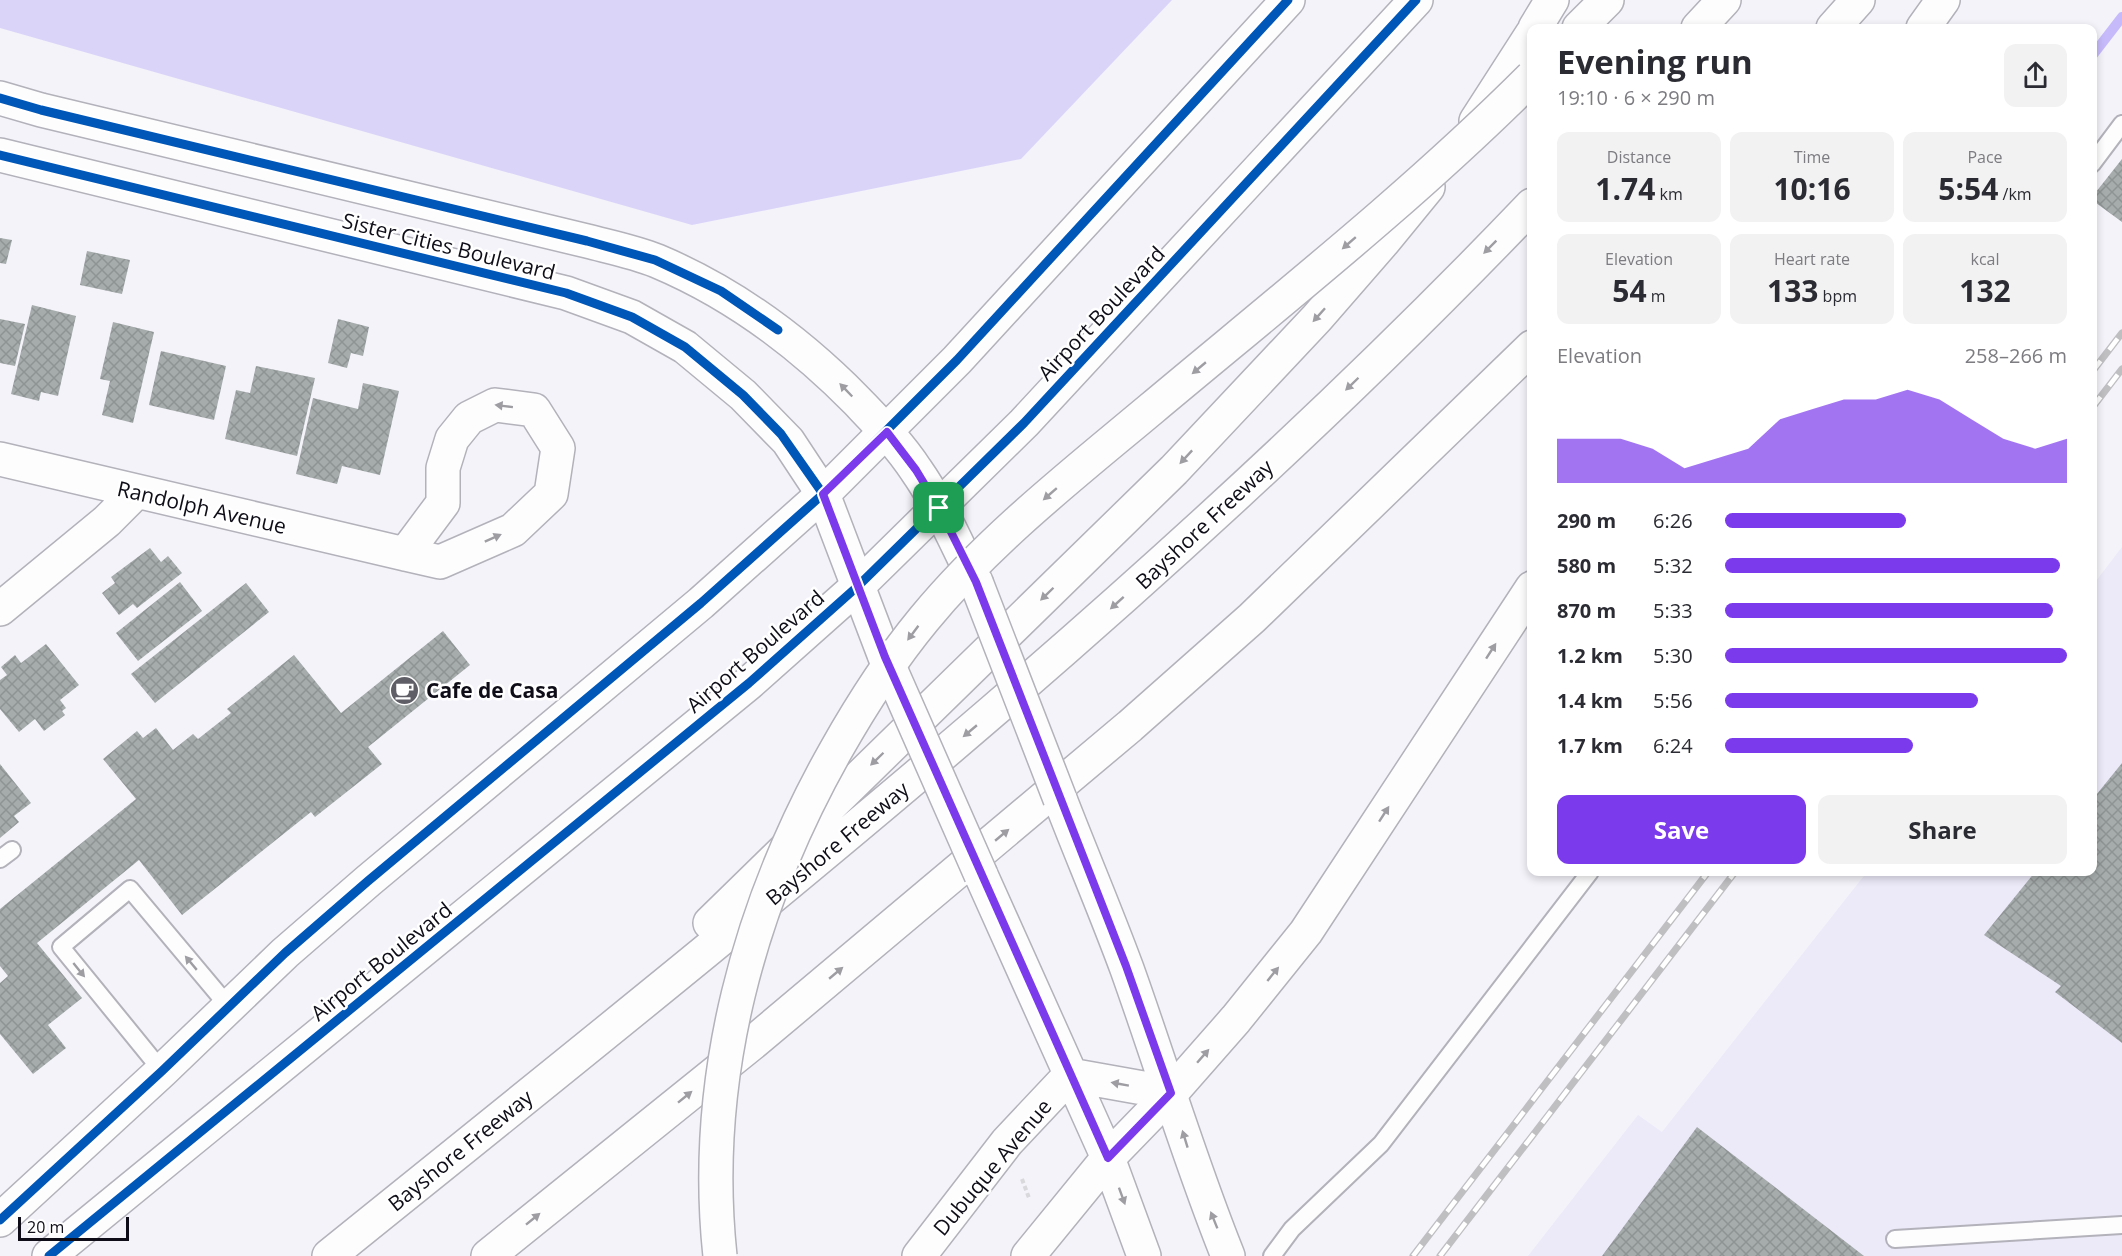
<!DOCTYPE html>
<html lang="en">
<head>
<meta charset="utf-8">
<style>
  body { margin:0; font-family:"Open Sans",sans-serif; background:#f2f2f3; color:#2b2b33; height:100vh; display:flex; flex-direction:column; font-size:22px; white-space:nowrap }
  * { box-sizing:border-box; margin:0 }
  p { font-size:20px; color:#7c7c81 }
  .icon { flex:none; width:33px; height:33px; fill:none; stroke:currentColor; stroke-width:2; stroke-linecap:round; stroke-linejoin:round }
  .map { position:relative; flex:1; overflow:hidden }
  .sheet { position:absolute; left:1527px; top:24px; width:570px; height:852px; display:flex; flex-direction:column; background:#fff; border-radius:12px; box-shadow:0 3px 9px #0003 }
  .sheet>* { flex:none }
  .scale { position:absolute; left:18px; bottom:15px; width:111px; box-sizing:border-box; padding-left:6px; border:3px solid #0f0d17; border-top:0; font-size:16px; line-height:21px; white-space:nowrap; color:#0f0d17; -webkit-text-stroke:4px #fff; paint-order:stroke }
  .pin { position:absolute; display:grid; place-items:center; width:51px; height:51px; color:#fff; margin:-26px; border-radius:12px; box-shadow:0 3px 9px #0006 }
  .round { display:grid; place-items:center; flex:none; width:63px; height:63px; border-radius:12px; background:#f2f2f3 }
  .summary { display:flex; align-items:center; justify-content:space-between; height:102px; padding:0 30px }
  h1 { font-size:33px; font-weight:700; line-height:45px }
  .stats { display:grid; grid-template-columns:repeat(3,1fr); gap:9px; height:102px; padding:6px 30px }
  .stats div { display:grid; align-content:center; border-radius:12px; background:#f2f2f3; text-align:center }
  .stats b { font-size:30px; font-weight:700 }
  .stats small { font-size:16px; font-weight:400 }
  .stats p { font-size:16px }
  .chart { height:168px; padding:12px 30px }
  .chart p { display:flex; justify-content:space-between }
  .chart svg { width:100%; height:108px; margin-top:6px; fill:#7c3aed; opacity:.7 }
  .primary-button { display:flex; gap:12px; margin-top:auto; padding:12px 30px }
  .primary-button a { flex:1; height:69px; border-radius:12px; background:#7c3aed; color:#fff; font-size:24px; font-weight:700; line-height:69px; text-align:center }
  .primary-button a+a { background:#f2f2f3; color:#2b2b33 }
  ul { padding:0 30px; list-style:none; font-size:20px }
  li { display:grid; grid-template-columns:96px 72px 1fr; align-items:center; height:45px }
  li i { height:15px; border-radius:8px; background:#7c3aed }
  .map>svg:first-child { display:block }
  .built { fill:#ece9f9 }
  .green { fill:#dbd4f9 }
  .lines { fill:none; stroke-linecap:round; stroke-linejoin:round }
  .stream { stroke:#c6bafb; stroke-width:10 }
  .building { fill:url(#building-cross-hatch) }
  .lane-casing { stroke:#b3b1ba; stroke-width:20 }
  .street-casing { stroke:#b3b1ba; stroke-width:36 }
  .secondary-casing { stroke:#b3b1ba; stroke-width:36 }
  .primary-casing { stroke:#b3b1ba; stroke-width:36 }
  .highway-casing { stroke:#b3b1ba; stroke-width:36 }
  .path { stroke:#d9d8db; stroke-width:4; stroke-dasharray:4.5 3; stroke-linecap:butt }
  .lane { stroke:#fdfdfe; stroke-width:16 }
  .street { stroke:#fdfdfe; stroke-width:33 }
  .secondary { stroke:#fdfdfe; stroke-width:33 }
  .primary { stroke:#fdfdfe; stroke-width:33 }
  .highway { stroke:#fdfdfe; stroke-width:33 }
  .rail-casing { stroke:#bfbfc2; stroke-width:7 }
  .rail { stroke:#fff; stroke-width:4.5; stroke-dasharray:14; stroke-linecap:butt }
  .secondary-bridge-casing { stroke:#b3b1ba; stroke-width:36; stroke-linecap:butt }
  .highway-bridge-casing { stroke:#b3b1ba; stroke-width:36; stroke-linecap:butt }
  .secondary-bridge { stroke:#fdfdfe; stroke-width:33 }
  .highway-bridge { stroke:#fdfdfe; stroke-width:33 }
  .cycleway-casing { stroke:#fff; stroke-width:13 }
  .cycleway { stroke:#0057b8; stroke-width:9 }
  .oneway { fill:#9e9da2 }
  .route-casing { stroke:#fff; stroke-width:12 }
  .route { stroke:#7c3aed; stroke-width:8 }
  .labels { text-anchor:middle; dominant-baseline:central; stroke-width:5; stroke-linejoin:round; paint-order:stroke }
  .street-label { font-size:21px; fill:#0f0d17; stroke:#fff }
  .poi-label { font-size:21px; font-weight:bold; fill:#0f0d17; stroke:#fff; text-anchor:start }
</style>
</head>
<body>
<div class="map">
<svg width="2122" height="1256" viewBox="0 0 2122 1256">
  <defs>
    <pattern id="building-cross-hatch" width="8" height="8" patternUnits="userSpaceOnUse" patternTransform="scale(1.5)"><rect width="8" height="8" fill="#a6acac"/><path d="M0 0l8 8M0 8l8-8" fill="none" stroke="#8e9393"/></pattern>
  </defs>
  <rect width="100%" height="100%" fill="#f4f3fa"/>
  <path class="built" d="M 2122,547 L 2122,1256 L 1528,1256 L 1638,1115 L 1662,1132 L 1867,872 L 2092,872 L 2093,585 Z"/>
  <path class="green" d="M 0,0 L 1172,0 L 1021,159 L 692,225 L 0,28 Z"/>
  <g class="lines">
    <path class="stream" d="M 2092,56 L 2122,17"/>
  </g>
  <path class="building" d="M 2122,159 L 2122,222 L 2092,200 L 2092,197 Z
    M 0,238 L 12,240 L 6,264 L 0,263 Z
    M 87,251 L 130,260 L 122,294 L 80,285 Z
    M 32,305 L 76,316 L 58,396 L 41,392 L 39,401 L 11,394 Z
    M 0,319 L 25,324 L 15,366 L 0,363 Z
    M 338,319 L 369,327 L 363,356 L 351,353 L 347,368 L 328,363 Z
    M 113,322 L 154,332 L 133,423 L 102,415 L 110,381 L 100,379 Z
    M 161,351 L 226,366 L 214,420 L 149,405 Z
    M 256,366 L 315,378 L 297,456 L 225,439 L 236,390 L 250,393 Z
    M 363,383 L 399,391 L 380,475 L 342,466 L 337,484 L 296,474 L 313,398 L 358,409 Z
    M 150,548 L 161,562 L 168,556 L 182,573 L 137,608 L 133,604 L 119,615 L 102,593 L 115,583 L 111,577 Z
    M 180,582 L 202,611 L 138,661 L 116,633 Z
    M 246,583 L 269,612 L 155,703 L 131,674 Z
    M 443,631 L 470,665 L 368,747 L 382,764 L 315,817 L 311,812 L 182,915 L 139,860 L 37,943 L 82,998 L 48,1025 L 66,1048 L 33,1074 L 0,1034 L 0,983 L 8,976 L 0,966 L 0,909 L 136,799 L 103,759 L 137,731 L 143,738 L 156,728 L 173,750 L 193,734 L 198,739 L 231,713 L 227,709 L 294,655 L 341,713 Z
    M 46,644 L 79,685 L 60,700 L 66,708 L 62,711 L 65,715 L 44,731 L 35,719 L 19,732 L 0,709 L 0,680 L 7,675 L 1,667 L 15,655 L 21,663 Z
    M 2122,763 L 2122,1043 L 2055,992 L 2061,986 L 1984,935 L 2035,872 L 2092,872 L 2092,800 Z
    M 0,764 L 31,803 L 14,816 L 19,822 L 0,838 Z
    M 1697,1127 L 1864,1256 L 1602,1256 Z"/>
  <g class="lines">
    <defs>
      <path id="lane" d="M 2092,164 L 2122,124
        M 0,859 L 12,850
        M 162,1071 L 61,947 L 130,889 L 229,1007
        M 1895,1239 L 2122,1225
        M 1272,1256 L 1292,1229 L 1381,1144 L 1590,872"/>
      <path id="street" d="M 0,459 L 405,554 L 440,562 L 513,530 L 551,494 L 558,448 L 534,410 L 495,405 L 469,418 L 452,439 L 443,468 L 443,503 L 405,554
        M 0,609 L 107,521 L 136,492"/>
      <path id="secondary" d="M 0,98 L 41,110 L 587,241 C 610,247 635,252 657,261 C 733,293 799,342 857,401 C 878,423 899,444 916,470 C 940,504 957,545 976,582
        M 0,155 L 566,293 L 632,317 L 685,347 L 743,395 L 788,441 L 823,494 L 885,657
        M 1060,799 C 1082,856 1106,912 1127,969 C 1161,1064 1190,1162 1228,1256
        M 981,875 L 1108,1158 L 1144,1256
        M 1070,1075 L 1171,1093
        M 919,1256 L 1007,1142 L 1070,1075
        M 1028,1256 L 1108,1158 L 1171,1093"/>
      <path id="primary" d="M 0,1220 L 162,1071 L 285,953 L 368,881 L 701,603 L 823,494 L 957,360 L 1288,0
        M 49,1256 L 749,683 L 858,586 L 1024,423 L 1416,0"/>
      <path id="highway" d="M 1535,28 L 1552,0
        M 1579,28 L 1607,0
        M 1698,28 L 1724,0
        M 1833,28 L 1858,0
        M 1923,28 L 1943,0
        M 1476,121 L 1532,34
        M 710,923 L 1174,470 L 1317,318 L 1383,242 L 1428,187
        M 1171,1093 L 1236,1019 L 1306,932 L 1532,588
        M 329,1256 C 743,922 1163,591 1532,205
        M 488,1256 L 755,1041 L 1130,726 L 1252,618 L 1532,347"/>
    </defs>
    <use href="#lane" class="lane-casing"/>
    <use href="#street" class="street-casing"/>
    <use href="#secondary" class="secondary-casing"/>
    <use href="#primary" class="primary-casing"/>
    <use href="#highway" class="highway-casing"/>
    <path class="path" d="M 1022,1179 L 1029,1198"/>
    <use href="#lane" class="lane"/>
    <use href="#street" class="street"/>
    <use href="#secondary" class="secondary"/>
    <use href="#primary" class="primary"/>
    <use href="#highway" class="highway"/>
    <defs>
      <path id="rail" d="M 2092,372 L 2122,333
        M 2092,408 L 2122,369
        M 1413,1256 L 1708,872
        M 1440,1256 L 1735,872"/>
    </defs>
    <use href="#rail" class="rail-casing"/>
    <use href="#rail" class="rail"/>
    <defs>
      <path id="secondary-bridge" d="M 976,582 L 1060,799
        M 885,657 L 981,875"/>
      <path id="highway-bridge" d="M 720,1256 C 701,1079 749,904 836,750 C 862,704 891,659 924,619 C 990,539 1072,475 1151,409 C 1280,301 1413,196 1532,77"/>
    </defs>
    <use href="#secondary-bridge" class="secondary-bridge-casing"/>
    <use href="#highway-bridge" class="highway-bridge-casing"/>
    <use href="#secondary-bridge" class="secondary-bridge"/>
    <use href="#highway-bridge" class="highway-bridge"/>
    <defs>
      <path id="cycleway" d="M 0,98 L 41,110 L 587,241 L 655,260 L 721,291 L 778,330
        M 0,155 L 566,293 L 632,317 L 685,347 L 743,395 L 781,434 L 823,494
        M 0,1220 L 162,1071 L 285,953 L 368,881 L 701,603 L 823,494 L 957,360 L 1288,0
        M 49,1256 L 749,683 L 858,586 L 1024,423 L 1416,0"/>
    </defs>
    <use href="#cycleway" class="cycleway-casing"/>
    <use href="#cycleway" class="cycleway"/>
  </g>
  <defs><path id="oneway-solid" d="M-6-.8H1V-3.2L6.5 0L1 3.2V.8H-6Z" transform="scale(1.5)"/></defs>
  <g class="oneway">
    <use href="#oneway-solid" transform="translate(1349 243) rotate(139)"/>
    <use href="#oneway-solid" transform="translate(1490 247) rotate(135)"/>
    <use href="#oneway-solid" transform="translate(1319 315) rotate(132)"/>
    <use href="#oneway-solid" transform="translate(1199 368) rotate(140)"/>
    <use href="#oneway-solid" transform="translate(1352 384) rotate(136)"/>
    <use href="#oneway-solid" transform="translate(846 390) rotate(-134)"/>
    <use href="#oneway-solid" transform="translate(504 406) rotate(-173)"/>
    <use href="#oneway-solid" transform="translate(1186 457) rotate(133)"/>
    <use href="#oneway-solid" transform="translate(1050 494) rotate(139)"/>
    <use href="#oneway-solid" transform="translate(493 538) rotate(-24)"/>
    <use href="#oneway-solid" transform="translate(1047 594) rotate(136)"/>
    <use href="#oneway-solid" transform="translate(1117 603) rotate(138)"/>
    <use href="#oneway-solid" transform="translate(913 633) rotate(127)"/>
    <use href="#oneway-solid" transform="translate(1491 651) rotate(-57)"/>
    <use href="#oneway-solid" transform="translate(970 731) rotate(140)"/>
    <use href="#oneway-solid" transform="translate(877 759) rotate(136)"/>
    <use href="#oneway-solid" transform="translate(1384 814) rotate(-57)"/>
    <use href="#oneway-solid" transform="translate(1002 835) rotate(-40)"/>
    <use href="#oneway-solid" transform="translate(191 963) rotate(-130)"/>
    <use href="#oneway-solid" transform="translate(79 970) rotate(51)"/>
    <use href="#oneway-solid" transform="translate(836 973) rotate(-40)"/>
    <use href="#oneway-solid" transform="translate(1273 974) rotate(-51)"/>
    <use href="#oneway-solid" transform="translate(1203 1056) rotate(-49)"/>
    <use href="#oneway-solid" transform="translate(1120 1084) rotate(-170)"/>
    <use href="#oneway-solid" transform="translate(685 1097) rotate(-39)"/>
    <use href="#oneway-solid" transform="translate(1185 1139) rotate(-107)"/>
    <use href="#oneway-solid" transform="translate(1122 1196) rotate(70)"/>
    <use href="#oneway-solid" transform="translate(533 1219) rotate(-39)"/>
    <use href="#oneway-solid" transform="translate(1214 1220) rotate(-112)"/>
  </g>
  <g class="lines">
    <defs>
      <path id="route" d="M 887,432 L 916,470 L 939,508 L 976,582 L 1126,966 L 1171,1093 L 1108,1158 L 885,657 L 823,494 Z"/>
    </defs>
    <use href="#route" class="route-casing"/>
    <use href="#route" class="route"/>
  </g>
  <defs>
    <symbol id="cafe-disc" viewBox="-11 -11 22 22"><circle r="9.5" fill="#5f5e66" stroke="#fff"/><path d="M-5.5-4.5H6V0H3Q3 3.5 0 3.5H-2.5Q-5.5 3.5-5.5 0ZM3-3.2v2h1.7v-2ZM-6 4.5H4V6H-6Z" fill="#fff"/></symbol>
  </defs>
  <g fill-rule="evenodd">
    <use href="#cafe-disc" x="388" y="674" width="33" height="33"/>
  </g>
  <g class="labels">
    <g class="street-label">
      <text transform="translate(449 246) rotate(14)">Sister Cities Boulevard</text>
      <text transform="translate(1101 313) rotate(-47)">Airport Boulevard</text>
      <text transform="translate(202 507) rotate(13)">Randolph Avenue</text>
      <text transform="translate(1204 524) rotate(-43)">Bayshore Freeway</text>
      <text transform="translate(755 651) rotate(-41)">Airport Boulevard</text>
      <text transform="translate(837 843) rotate(-40)">Bayshore Freeway</text>
      <text transform="translate(381 961) rotate(-39)">Airport Boulevard</text>
      <text transform="translate(460 1150) rotate(-39)">Bayshore Freeway</text>
      <text transform="translate(992 1167) rotate(-50)">Dubuque Avenue</text>
    </g>
    <g class="poi-label">
      <text x="426" y="690">Cafe de Casa</text>
    </g>
  </g>
</svg>
<div class="scale">20 m</div>
<div class="pin" style="left:939px;top:508px;background:#1e9e55"><svg class="icon" aria-label="arrive" viewBox="0 0 24 24"><path d="M6 21V4h12l-3 4 3 4H6"/></svg></div>
<section class="sheet">
<div class="summary"><div><h1>Evening run</h1><p>19:10 · 6 × 290 m</p></div><a class="round"><svg class="icon" aria-label="share" viewBox="0 0 24 24"><path d="M12 15V3M7 8l5-5 5 5M5 13v7h14v-7"/></svg></a></div>
<div class="stats">
<div><p>Distance</p><b>1.74<small> km</small></b></div>
<div><p>Time</p><b>10:16</b></div>
<div><p>Pace</p><b>5:54<small> /km</small></b></div>
</div>
<div class="stats">
<div><p>Elevation</p><b>54<small> m</small></b></div>
<div><p>Heart rate</p><b>133<small> bpm</small></b></div>
<div><p>kcal</p><b>132</b></div>
</div>
<div class="chart"><p><span>Elevation</span>258–266 m</p>
<svg viewBox="0 0 160 44" preserveAspectRatio="none"><path d="M0 44V26L10 26L20 26L30 30L40 38L50 34L60 30L70 18L80 14L90 10L100 10L110 6L120 10L130 18L140 26L150 30L160 26V44z"/></svg>
</div>
<ul>
<li><b>290 m</b>6:26<i style="width:53%"></i></li>
<li><b>580 m</b>5:32<i style="width:98%"></i></li>
<li><b>870 m</b>5:33<i style="width:96%"></i></li>
<li><b>1.2 km</b>5:30<i style="width:100%"></i></li>
<li><b>1.4 km</b>5:56<i style="width:74%"></i></li>
<li><b>1.7 km</b>6:24<i style="width:55%"></i></li>
</ul>
<div class="primary-button"><a>Save</a><a>Share</a></div>
</section>
</div>
</body>
</html>
